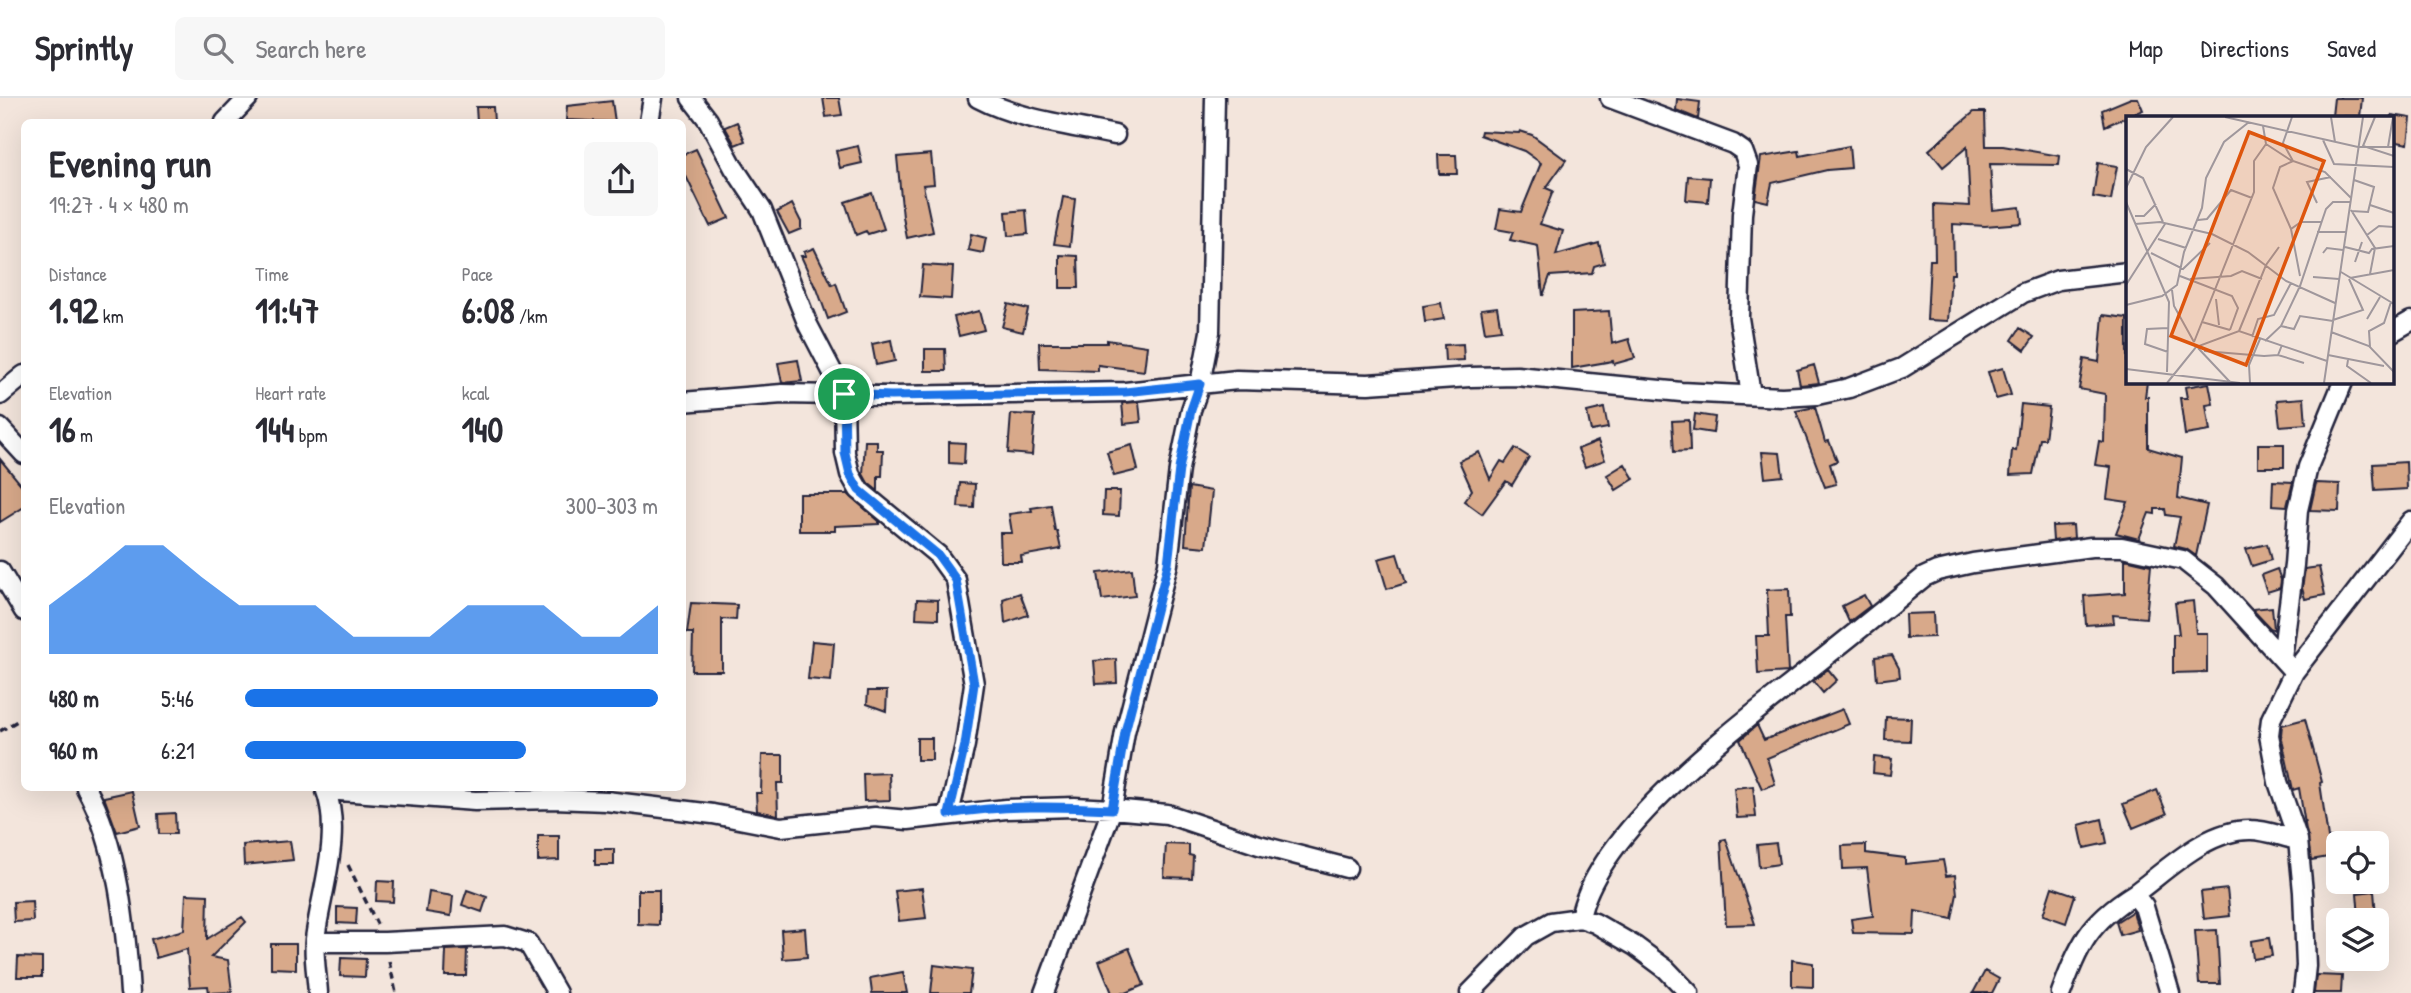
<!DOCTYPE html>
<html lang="en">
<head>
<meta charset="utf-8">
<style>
  body { margin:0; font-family:"Patrick Hand",sans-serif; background:#f7f7f7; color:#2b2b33; height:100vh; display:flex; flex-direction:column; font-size:26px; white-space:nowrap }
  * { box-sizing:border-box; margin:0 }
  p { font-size:23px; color:#7c7c81 }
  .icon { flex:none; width:38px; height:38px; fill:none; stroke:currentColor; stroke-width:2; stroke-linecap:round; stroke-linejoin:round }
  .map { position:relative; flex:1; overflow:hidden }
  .sheet { position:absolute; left:21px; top:21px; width:665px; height:672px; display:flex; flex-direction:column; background:#fff; border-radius:10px; box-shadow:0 7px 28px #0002 }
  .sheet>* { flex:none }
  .controls { position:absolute; left:2326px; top:733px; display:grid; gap:14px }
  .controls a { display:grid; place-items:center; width:63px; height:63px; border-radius:10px; background:#fff; box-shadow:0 7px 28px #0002; font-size:35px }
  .pin { position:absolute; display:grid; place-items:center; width:60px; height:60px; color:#fff; margin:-30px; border:4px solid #fff; border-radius:50%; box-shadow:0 2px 7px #0007 }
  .round { display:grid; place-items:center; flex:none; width:74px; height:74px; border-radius:10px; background:#f7f7f7 }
  .summary { display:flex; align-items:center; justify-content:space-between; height:119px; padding:0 28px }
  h1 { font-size:38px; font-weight:700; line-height:52px }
  .figures { display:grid; grid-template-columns:repeat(3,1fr); gap:10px; height:119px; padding:7px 28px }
  .figures div { display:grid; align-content:center }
  .figures b { font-size:35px; font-weight:700 }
  .figures small { font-size:19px; font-weight:400 }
  .figures p { font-size:19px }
  .chart { height:196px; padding:14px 28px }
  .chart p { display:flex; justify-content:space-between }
  .chart svg { width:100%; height:126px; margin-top:7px; fill:#1a73e8; opacity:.7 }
  ul { padding:0 28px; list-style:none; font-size:23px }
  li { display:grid; grid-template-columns:112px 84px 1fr; align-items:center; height:52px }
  li i { height:18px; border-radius:9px; background:#1a73e8 }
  header { display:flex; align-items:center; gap:42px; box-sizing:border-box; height:98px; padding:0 35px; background:#fff; border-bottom:2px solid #e1e1e2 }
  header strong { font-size:33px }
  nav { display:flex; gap:38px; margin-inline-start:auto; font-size:24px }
  .search { width:490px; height:63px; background:#f7f7f7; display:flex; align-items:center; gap:18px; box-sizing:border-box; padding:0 24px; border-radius:10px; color:#7c7c81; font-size:26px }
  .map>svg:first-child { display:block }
  .building { fill:#d8a98a; stroke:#22223b; stroke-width:2 }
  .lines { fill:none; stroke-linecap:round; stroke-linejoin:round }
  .street-casing { stroke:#22223b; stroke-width:23 }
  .path { stroke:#22223b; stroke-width:3.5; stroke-dasharray:7 5; stroke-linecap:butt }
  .street { stroke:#fff; stroke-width:18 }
  .route-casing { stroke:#fff; stroke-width:14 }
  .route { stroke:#1a73e8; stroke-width:9 }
  .inset-road { fill:none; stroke:#9f979c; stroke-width:2 }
  .view { fill:#de560e; fill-opacity:0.15; stroke:#de560e; stroke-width:3.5 }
  .inset-edge { fill:none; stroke:#22223b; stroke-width:3.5 }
</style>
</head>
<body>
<header>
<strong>Sprintly</strong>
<div class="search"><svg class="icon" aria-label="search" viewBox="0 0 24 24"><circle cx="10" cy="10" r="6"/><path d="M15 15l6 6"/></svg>Search here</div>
<nav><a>Map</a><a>Directions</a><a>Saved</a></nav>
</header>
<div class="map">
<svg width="2411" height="895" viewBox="0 0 2411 895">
  <rect width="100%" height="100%" fill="#f3e5dc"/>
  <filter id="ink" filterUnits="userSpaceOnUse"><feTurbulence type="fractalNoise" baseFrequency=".0143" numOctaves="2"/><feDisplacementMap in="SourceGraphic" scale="14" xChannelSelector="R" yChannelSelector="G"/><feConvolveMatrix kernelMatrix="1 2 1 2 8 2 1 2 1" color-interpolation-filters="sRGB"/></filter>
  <g filter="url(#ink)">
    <path class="building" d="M 823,0 L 839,0 L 842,17 L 826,19 Z
      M 2131,0 L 2138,0 L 2143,12 L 2105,28 L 2102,12 Z
      M 2334,0 L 2362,0 L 2360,19 L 2332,18 Z
      M 1677,1 L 1700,4 L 1698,21 L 1676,12 Z
      M 612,3 L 615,24 L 566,22 L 567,8 Z
      M 476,9 L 493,9 L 494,24 L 477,24 Z
      M 1974,14 L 1985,14 L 1986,48 L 2003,48 L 2060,58 L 2059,67 L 1990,66 L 1993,112 L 2020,109 L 2022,125 L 1985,128 L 1953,126 L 1954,176 L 1951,176 L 1948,223 L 1927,222 L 1930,162 L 1935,162 L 1934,106 L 1970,108 L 1967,49 L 1943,69 L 1929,52 Z
      M 2392,17 L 2411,20 L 2408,46 L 2392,43 Z
      M 737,24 L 745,43 L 735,47 L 725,29 Z
      M 1481,33 L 1519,35 L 1520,33 L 1532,37 L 1566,62 L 1546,90 L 1553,93 L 1540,126 L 1563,133 L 1556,157 L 1599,145 L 1604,165 L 1594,168 L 1592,175 L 1550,178 L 1543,198 L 1538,148 L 1510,142 L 1513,134 L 1496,131 L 1500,111 L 1521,114 L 1541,65 L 1524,53 L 1480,37 Z
      M 858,48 L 862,65 L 840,70 L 836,53 Z
      M 1849,48 L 1851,70 L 1827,72 L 1772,85 L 1768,104 L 1755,101 L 1761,59 L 1799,53 L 1800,58 Z
      M 696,51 L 729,120 L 710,128 L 682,70 L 682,57 Z
      M 931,56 L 934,86 L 923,87 L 933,134 L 907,140 L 903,119 L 897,59 Z
      M 1438,57 L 1456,57 L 1457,76 L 1439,76 Z
      M 2098,65 L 2117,68 L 2111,102 L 2093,99 Z
      M 1688,78 L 1710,80 L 1708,104 L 1686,102 Z
      M 872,95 L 884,131 L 868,136 L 866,133 L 856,137 L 845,104 Z
      M 1063,99 L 1075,101 L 1070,148 L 1054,146 Z
      M 792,106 L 801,124 L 801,131 L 789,136 L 777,114 Z
      M 1026,112 L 1028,136 L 1008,138 L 1006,114 Z
      M 971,136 L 986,140 L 983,155 L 968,152 Z
      M 814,150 L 832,187 L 836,185 L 846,214 L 828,221 L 816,188 L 815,189 L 801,158 L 805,158 L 804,154 Z
      M 1060,157 L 1078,158 L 1079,190 L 1060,190 Z
      M 923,167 L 953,169 L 951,201 L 920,199 Z
      M 1441,205 L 1444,221 L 1425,224 L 1423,208 Z
      M 1008,206 L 1028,211 L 1023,234 L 1002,229 Z
      M 1497,209 L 1501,232 L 1485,234 L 1481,211 Z
      M 979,213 L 984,232 L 959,238 L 954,219 Z
      M 1609,213 L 1612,246 L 1629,241 L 1635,260 L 1614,266 L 1613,263 L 1572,270 L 1572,215 Z
      M 2103,217 L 2127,220 L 2127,284 L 2147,284 L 2145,299 L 2148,299 L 2148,350 L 2182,360 L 2178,400 L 2207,407 L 2196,458 L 2186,451 L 2174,448 L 2180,419 L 2166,417 L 2165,411 L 2155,411 L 2155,416 L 2149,415 L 2139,441 L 2116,435 L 2128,404 L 2107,401 L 2111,369 L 2095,367 L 2099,343 L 2104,344 L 2105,296 L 2079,291 L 2084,261 L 2099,264 Z
      M 2020,230 L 2034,239 L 2025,252 L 2012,242 Z
      M 891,242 L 895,263 L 876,267 L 872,246 Z
      M 1107,242 L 1147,248 L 1144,273 L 1098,267 L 1098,273 L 1040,271 L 1039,245 L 1107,245 Z
      M 1463,246 L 1464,262 L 1445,263 L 1444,247 Z
      M 925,251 L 945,251 L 946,273 L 925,273 Z
      M 798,262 L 802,283 L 782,285 L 778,265 Z
      M 1814,267 L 1819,285 L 1800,287 L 1797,272 Z
      M 2003,270 L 2011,297 L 1996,301 L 1988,274 Z
      M 2209,285 L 2213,306 L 2206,307 L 2210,333 L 2185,337 L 2180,300 L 2187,300 L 2185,289 Z
      M 2304,300 L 2306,326 L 2280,328 L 2277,302 Z
      M 1139,304 L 1141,324 L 1124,326 L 1122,305 Z
      M 2021,306 L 2049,309 L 2045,341 L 2040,341 L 2033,376 L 2010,377 L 2012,352 L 2016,353 Z
      M 1815,309 L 1825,344 L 1829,343 L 1837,363 L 1830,366 L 1836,386 L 1825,389 L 1796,313 Z
      M 1604,310 L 1608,330 L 1591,333 L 1587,314 Z
      M 1011,316 L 1035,317 L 1032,357 L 1008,355 Z
      M 1695,316 L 1715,319 L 1713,335 L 1693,332 Z
      M 1689,322 L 1690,353 L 1674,354 L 1672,323 Z
      M 865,343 L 877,343 L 877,352 L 883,352 L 882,378 L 878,378 L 878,393 L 868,385 L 863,376 Z
      M 1598,343 L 1605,362 L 1585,369 L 1578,351 Z
      M 949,344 L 965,345 L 964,366 L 949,365 Z
      M 2258,346 L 2284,346 L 2284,369 L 2258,369 Z
      M 1132,347 L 1138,372 L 1114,378 L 1107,354 Z
      M 1515,350 L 1529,359 L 1512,387 L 1506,383 L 1482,416 L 1464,403 L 1472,392 L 1459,363 L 1479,354 L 1490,381 L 1501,363 L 1505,365 Z
      M 1762,354 L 1780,355 L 1783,378 L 1765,380 Z
      M 0,361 L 24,390 L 24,409 L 0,424 Z
      M 2406,364 L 2407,391 L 2375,393 L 2373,366 Z
      M 1625,366 L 1634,381 L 1616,392 L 1607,377 Z
      M 2273,383 L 2293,384 L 2287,408 L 2272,407 Z
      M 960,385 L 975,386 L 974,410 L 958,409 Z
      M 2316,385 L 2340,386 L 2339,413 L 2310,412 Z
      M 1189,389 L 1212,393 L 1206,449 L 1185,447 Z
      M 1104,393 L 1120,393 L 1119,418 L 1103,417 Z
      M 799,396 L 848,396 L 879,423 L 879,426 L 835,428 L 835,433 L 799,433 Z
      M 1051,407 L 1055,433 L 1057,433 L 1061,451 L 1021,458 L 1022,464 L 1001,464 L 1000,435 L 1012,435 L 1009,416 L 1032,413 L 1031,410 Z
      M 2073,427 L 2074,440 L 2053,443 L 2052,428 Z
      M 2267,446 L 2271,462 L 2252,468 L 2246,451 Z
      M 1397,456 L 1406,485 L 1387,491 L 1378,461 Z
      M 2125,461 L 2151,467 L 2146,520 L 2113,517 L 2114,525 L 2086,527 L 2084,498 L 2125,495 Z
      M 2319,469 L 2325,497 L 2305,501 L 2302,490 L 2305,471 Z
      M 1132,471 L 1135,498 L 1102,502 L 1098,475 Z
      M 2277,471 L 2281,482 L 2280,490 L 2267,494 L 2261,477 Z
      M 1789,491 L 1790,519 L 1785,519 L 1788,574 L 1758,576 L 1756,538 L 1769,538 L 1767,492 Z
      M 1020,495 L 1028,517 L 1005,525 L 1003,501 Z
      M 1864,497 L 1870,508 L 1849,524 L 1842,508 Z
      M 917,501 L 938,502 L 938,521 L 916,520 Z
      M 2193,503 L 2196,535 L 2207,535 L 2207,574 L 2173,575 L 2173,536 L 2179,536 L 2175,505 Z
      M 691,505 L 737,507 L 736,522 L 722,521 L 722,573 L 692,573 L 693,535 L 687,535 Z
      M 2272,509 L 2274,531 L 2274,532 L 2270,530 L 2252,511 Z
      M 1933,515 L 1934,539 L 1906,540 L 1905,516 Z
      M 812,543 L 834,545 L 831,583 L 808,581 Z
      M 1892,557 L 1899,570 L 1900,579 L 1877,582 L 1875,559 Z
      M 1116,561 L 1117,585 L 1096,586 L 1094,563 Z
      M 1828,571 L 1837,582 L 1823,595 L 1813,583 Z
      M 868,593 L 887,593 L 886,613 L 867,606 Z
      M 1843,611 L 1849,626 L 1767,660 L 1775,686 L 1762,691 L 1740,642 L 1757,627 L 1764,642 Z
      M 1886,619 L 1911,620 L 1910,643 L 1885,642 Z
      M 2305,621 L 2322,684 L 2320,685 L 2328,740 L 2331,740 L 2334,758 L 2311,762 L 2299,690 L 2293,692 L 2281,637 L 2282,627 Z
      M 917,640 L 932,640 L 932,662 L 917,662 Z
      M 762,657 L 783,657 L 783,685 L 777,685 L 778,717 L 757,713 L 756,695 L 761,695 Z
      M 1874,659 L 1892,661 L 1890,677 L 1873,675 Z
      M 889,675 L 890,702 L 864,703 L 863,676 Z
      M 1753,688 L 1756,719 L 1737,720 L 1734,690 Z
      M 2157,692 L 2167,716 L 2133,730 L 2123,706 Z
      M 132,693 L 140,728 L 117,734 L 104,699 Z
      M 175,715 L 176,736 L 159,736 L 158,716 Z
      M 2102,721 L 2107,745 L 2084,750 L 2079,727 Z
      M 538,738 L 559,738 L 559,762 L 538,763 Z
      M 1726,741 L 1755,826 L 1726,827 L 1721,742 Z
      M 290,743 L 293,762 L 244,767 L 243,747 Z
      M 1776,745 L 1779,766 L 1759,769 L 1757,747 Z
      M 1166,746 L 1189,747 L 1189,757 L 1193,758 L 1192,780 L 1164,779 Z
      M 1866,747 L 1866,755 L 1905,760 L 1905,766 L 1943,762 L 1946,778 L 1955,777 L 1957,796 L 1952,821 L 1915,813 L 1914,836 L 1853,835 L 1851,821 L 1873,818 L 1867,770 L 1843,771 L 1842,748 Z
      M 595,751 L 614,751 L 614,767 L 595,767 Z
      M 377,783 L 394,784 L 393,804 L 376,803 Z
      M 2052,789 L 2075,797 L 2066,825 L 2043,817 Z
      M 922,790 L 926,820 L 899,823 L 895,793 Z
      M 2227,791 L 2230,818 L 2204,821 L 2201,794 Z
      M 467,792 L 487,799 L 482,814 L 462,807 Z
      M 638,792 L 659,792 L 659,827 L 638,826 Z
      M 2374,793 L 2376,818 L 2359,819 L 2357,795 Z
      M 429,794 L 453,798 L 451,818 L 426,814 Z
      M 186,796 L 208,797 L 207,841 L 242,819 L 246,824 L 211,859 L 228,862 L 232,894 L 209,895 L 208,888 L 190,889 L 187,851 L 156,860 L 151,841 L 184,832 Z
      M 32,803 L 33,823 L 14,824 L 13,804 Z
      M 337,809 L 357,810 L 356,826 L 337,825 Z
      M 2133,813 L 2138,832 L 2120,837 L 2116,824 Z
      M 805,830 L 807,859 L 783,861 L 781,832 Z
      M 2217,832 L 2220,886 L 2199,886 L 2195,833 Z
      M 2269,840 L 2272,858 L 2253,861 L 2251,843 Z
      M 271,846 L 296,846 L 296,871 L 271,870 Z
      M 1129,850 L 1144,887 L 1125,895 L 1112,895 L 1099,863 Z
      M 467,851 L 466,878 L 445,878 L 446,852 Z
      M 18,859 L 42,860 L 42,879 L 17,879 Z
      M 341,860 L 366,861 L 365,879 L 340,878 Z
      M 1792,862 L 1813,865 L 1813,889 L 1792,888 Z
      M 934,867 L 972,872 L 969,895 L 931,895 Z
      M 1985,873 L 1999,881 L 1992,895 L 1973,895 Z
      M 903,874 L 907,895 L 872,895 L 870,880 Z
      M 2316,877 L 2342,878 L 2341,895 L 2314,895 Z"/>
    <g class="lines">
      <defs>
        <path id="street" d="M 691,0 L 708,22 L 734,70 L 762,112 L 808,227 L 844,296 L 845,355 L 850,376 L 859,392 L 938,457 L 956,482 L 974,586 L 965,647 L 949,716
          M 978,0 C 1020,22 1069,27 1115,37
          M 1610,0 L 1733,46 L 1743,53 L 1748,67 L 1742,116 L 1739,220 L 1751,297
          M 225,24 L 248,0
          M 649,24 L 653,0
          M 2392,234 L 2411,223
          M 0,297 L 24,277
          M 682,304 L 782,296 L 891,298 L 1125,294 L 1237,282 L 1368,286 L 1470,279 L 1517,278 L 1681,294 L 1782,299 L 1817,297 L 1849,290 L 1902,270 L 2023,195 L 2058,182 L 2128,174
          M 0,330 L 24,356
          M 0,473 L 24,513
          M 2282,560 L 2294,467 L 2298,412 L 2308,369 L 2343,284
          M 86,690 C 118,747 126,830 130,895
          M 326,692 L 475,703 L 554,701 L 606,703 L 713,716 L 781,729 L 875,719 L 908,722 L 1006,711 L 1074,709 L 1112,711 L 1167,716 L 1259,747 L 1347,770
          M 2134,796 C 2167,772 2207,731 2251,732 C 2266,732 2283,739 2298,742
          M 1580,820 C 1596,737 1725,638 1791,586 C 1835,551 1880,515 1924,479 L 1937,473 L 1973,465 L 2091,449 L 2122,449 L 2183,462 L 2216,488 L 2294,574
          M 315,844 L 385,844 L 505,838 L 528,845 L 557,895
          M 318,895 C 317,877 313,858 315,841 C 321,793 343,736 325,690
          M 1044,895 L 1112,711 L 1125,634 L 1168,466 L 1179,371 L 1191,312 L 1200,286 L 1210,234 L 1215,0
          M 1470,895 L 1526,838 L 1551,824 L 1580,820 L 1595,825 L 1635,848 L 1666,871 L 1689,895
          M 2061,895 C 2079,847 2089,824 2134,796 L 2144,809 L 2170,895
          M 2303,895 L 2306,868 L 2303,794 L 2298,742 L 2278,684 L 2269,637 L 2271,621 L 2294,574 L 2411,423"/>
      </defs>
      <use href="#street" class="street-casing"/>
      <path class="path" d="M 0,633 L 24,619
        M 348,767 L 377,826
        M 389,863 L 396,895"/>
      <use href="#street" class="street"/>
    </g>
  </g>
  <g class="lines" filter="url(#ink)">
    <defs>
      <path id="route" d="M 1200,286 L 1191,312 L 1179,371 L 1168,466 L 1125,634 L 1112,711 C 1058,708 1002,707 949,716 L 965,647 L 974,586 L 956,482 L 938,457 L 859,392 L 850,376 L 845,355 L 844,296 L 891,298 L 1125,294 Z"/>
    </defs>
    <use href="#route" class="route-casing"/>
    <use href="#route" class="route"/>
  </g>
  <g transform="translate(2126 18)">
    <rect width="268" height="268" fill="#f3e5dc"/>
    <path class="inset-road" d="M 99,1 L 232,31 L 268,31M 166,1 L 157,27 L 167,45 L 199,56 L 225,82M 205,1 L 209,26M 249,1 L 237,30 L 268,40M 137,10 L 140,28 L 166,45M 197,24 L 208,48 L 268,51M 262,31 L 267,1M 0,53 L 17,62 L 37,106M 0,72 L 20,31 L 47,1M 0,86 L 43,186 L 41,256M 191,87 L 181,66 L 205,61M 244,89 L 268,97M 225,94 L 249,132 L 244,158M 225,95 L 242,96 L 248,71 L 228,64M 9,100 L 18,100 L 30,88M 72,104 L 81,103 L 105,74 L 126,82M 9,108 L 34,106 L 86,118 L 122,136 L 160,165 L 209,187M 165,113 L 147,72 L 154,51 L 167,45M 191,116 L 220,116M 241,119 L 253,110 L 268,111M 32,123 L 60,132M 219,131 L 243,137 L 246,133 L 268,130M 25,137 L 57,153 L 84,127M 197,137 L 201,132 L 217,134M 229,146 L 236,126M 215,156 L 268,188M 54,160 L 106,180 L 112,192 L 104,214M 174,160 L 165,113 L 175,106 L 196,106M 187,161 L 213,163M 224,162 L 268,154M 64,163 L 105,160 L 116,155 L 136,163M 0,169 L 39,108M 46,174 L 48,190 L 68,226M 90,183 L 93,209M 0,189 L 36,180 L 51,169 L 58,136 L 76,92 L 80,62 L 98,26 L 123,6M 241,203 L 254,181M 207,204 L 237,194 L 223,163M 76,206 L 104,214M 155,210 L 168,213 L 174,200 L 207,205M 113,215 L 140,149 L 153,131M 205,216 L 243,230 L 268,256M 126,221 L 132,203 L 148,199 L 165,167M 139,225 L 155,210 L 174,170 L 200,93 L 207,86 L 224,86M 68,226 L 128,76 L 128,45 L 140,28M 244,231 L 243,215 L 258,207 L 265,186M 72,232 L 104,266M 78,235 L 138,240 L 152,239 L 156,229M 42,236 L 19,228 L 21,213 L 42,212M 152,239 L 178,247M 202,239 L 258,250M 222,244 L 221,250 L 245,267M 0,253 L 114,267M 41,267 L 70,231 L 113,215 L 201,245M 124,267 L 123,249 L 134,223M 198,267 L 237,1"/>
    <path class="view" d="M 123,16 L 198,45 L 120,249 L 45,220 Z"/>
    <rect width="268" height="268" class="inset-edge"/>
  </g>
</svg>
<div class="controls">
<a><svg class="icon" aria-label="locate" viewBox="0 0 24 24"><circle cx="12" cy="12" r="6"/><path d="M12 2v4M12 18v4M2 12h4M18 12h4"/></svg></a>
<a><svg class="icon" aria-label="layers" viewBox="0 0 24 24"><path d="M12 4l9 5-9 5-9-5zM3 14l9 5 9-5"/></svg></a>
</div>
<div class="pin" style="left:844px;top:296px;background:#1e9e55"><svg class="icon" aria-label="arrive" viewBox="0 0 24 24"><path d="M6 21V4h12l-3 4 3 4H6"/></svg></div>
<section class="sheet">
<div class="summary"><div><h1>Evening run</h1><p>19:27 · 4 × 480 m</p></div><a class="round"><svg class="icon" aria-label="share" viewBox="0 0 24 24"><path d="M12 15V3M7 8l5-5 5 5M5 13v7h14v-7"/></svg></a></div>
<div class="figures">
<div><p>Distance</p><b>1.92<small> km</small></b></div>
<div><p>Time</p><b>11:47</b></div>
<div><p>Pace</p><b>6:08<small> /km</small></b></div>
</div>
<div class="figures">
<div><p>Elevation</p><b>16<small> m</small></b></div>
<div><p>Heart rate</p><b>144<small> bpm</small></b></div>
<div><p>kcal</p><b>140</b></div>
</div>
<div class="chart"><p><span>Elevation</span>300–303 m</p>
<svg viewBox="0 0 160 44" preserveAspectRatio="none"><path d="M0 44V27L10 17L20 6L30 6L40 17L50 27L60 27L70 27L80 38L90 38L100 38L110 27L120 27L130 27L140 38L150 38L160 27V44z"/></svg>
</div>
<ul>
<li><b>480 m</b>5:46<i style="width:100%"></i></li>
<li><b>960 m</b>6:21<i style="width:68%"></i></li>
</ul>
</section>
</div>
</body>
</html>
